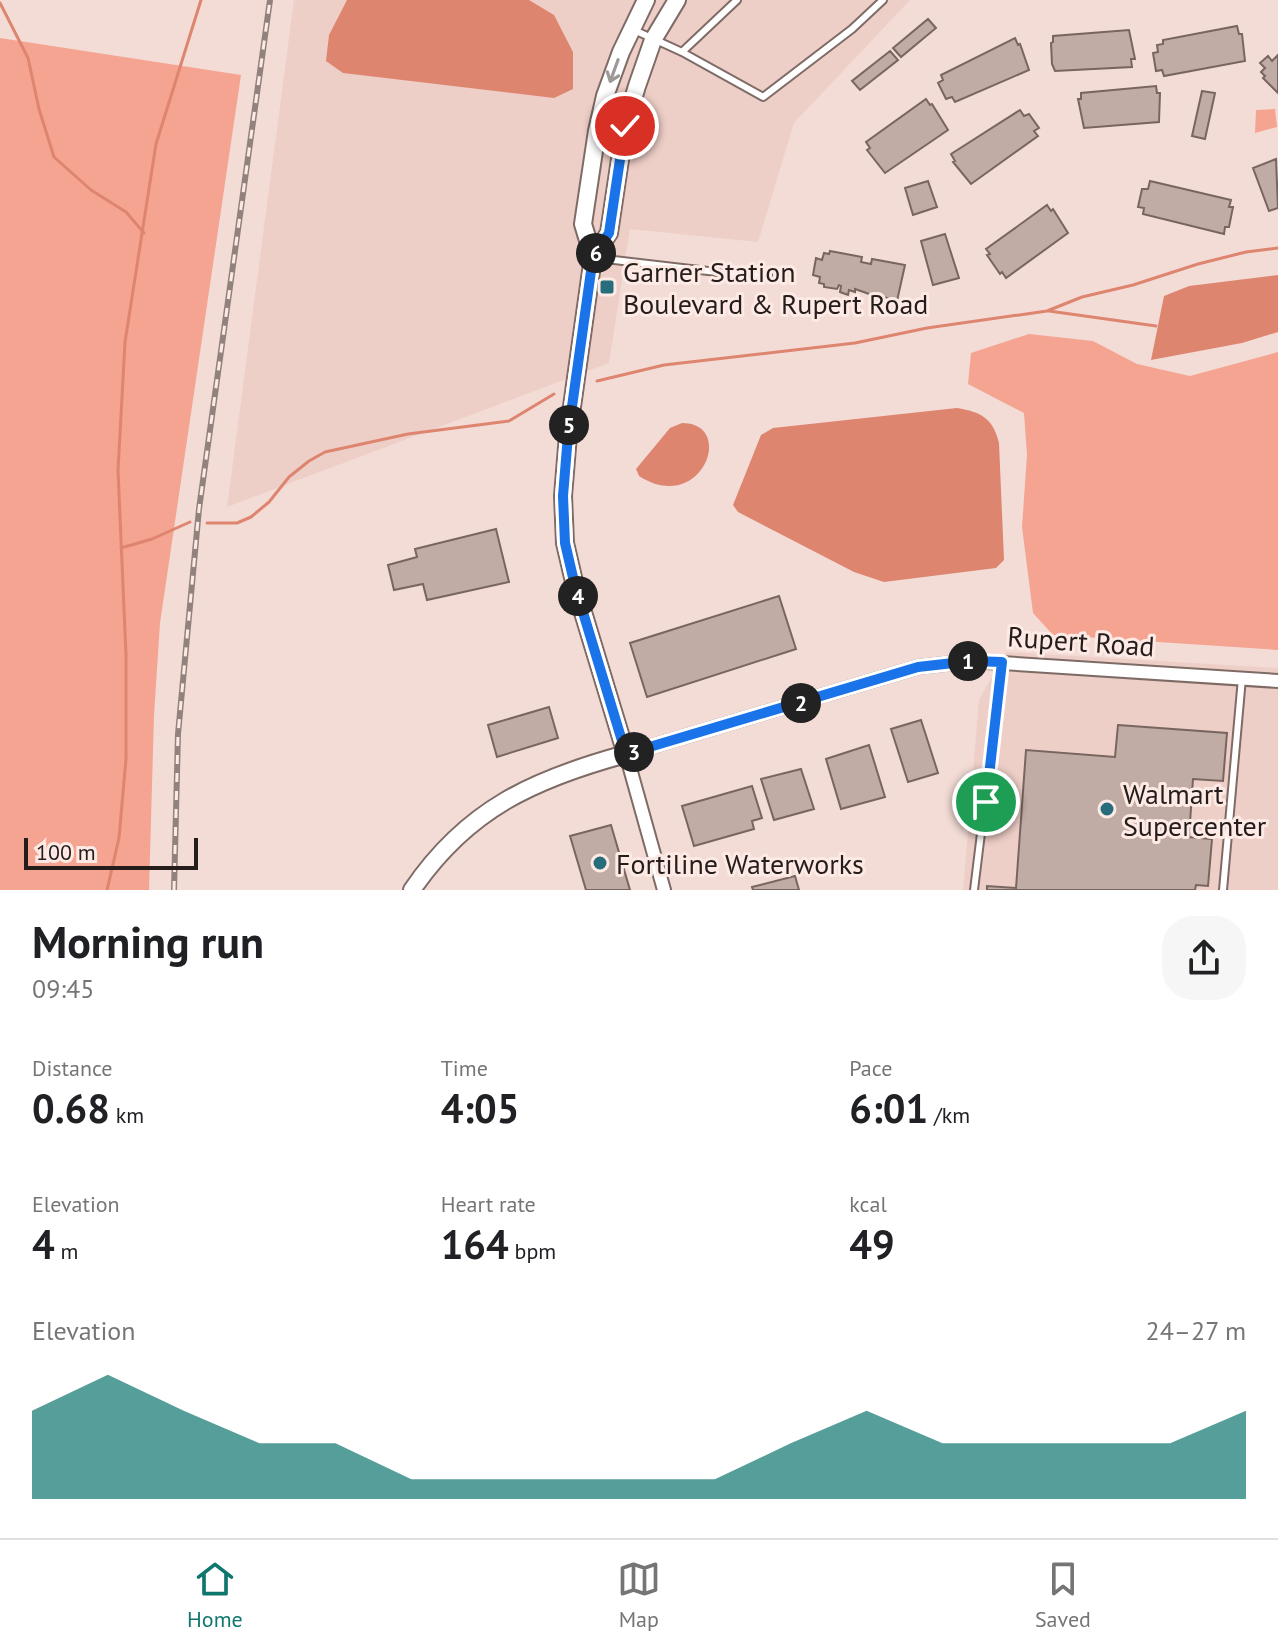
<!DOCTYPE html>
<html lang="en">
<head>
<meta charset="utf-8">
<style>
  body { margin:0; font-family:"PT Sans",sans-serif; background:#f6f6f6; color:#202124; height:100vh; display:flex; flex-direction:column; font-size:30px; white-space:nowrap }
  * { box-sizing:border-box; margin:0 }
  p { font-size:26px; color:#757577 }
  .icon { flex:none; width:44px; height:44px; fill:none; stroke:currentColor; stroke-width:2; stroke-linecap:round; stroke-linejoin:round }
  .map { position:relative; height:890px; overflow:hidden }
  .side { display:flex; flex-direction:column; background:#fff; flex:1 }
  .side>* { flex:none }
  .scale { position:absolute; left:24px; bottom:20px; width:174px; box-sizing:border-box; padding-left:8px; border:4px solid #251d1b; border-top:0; font-size:22px; line-height:28px; white-space:nowrap; color:#251d1b; -webkit-text-stroke:6px #fdeae5; paint-order:stroke }
  .pin { position:absolute; display:grid; place-items:center; width:68px; height:68px; color:#fff; margin:-34px; border:4px solid #fff; border-radius:50%; box-shadow:0 2px 8px #0007 }
  .km { position:absolute; width:40px; height:40px; margin:-20px; border-radius:50%; background:#222; color:#fff; font-size:22px; line-height:40px; text-align:center }
  .round { display:grid; place-items:center; flex:none; width:84px; height:84px; border-radius:32px; background:#f6f6f6 }
  .overview { display:flex; align-items:center; justify-content:space-between; height:136px; padding:0 32px }
  h1 { font-size:44px; font-weight:700; line-height:60px }
  .figures { display:grid; grid-template-columns:repeat(3,1fr); gap:12px; height:136px; padding:8px 32px }
  .figures div { display:grid; align-content:center }
  .figures b { font-size:40px; font-weight:700 }
  .figures small { font-size:22px; font-weight:400 }
  .figures p { font-size:22px }
  .chart { height:224px; padding:16px 32px }
  .chart p { display:flex; justify-content:space-between }
  .chart svg { width:100%; height:144px; margin-top:8px; fill:#0f766e; opacity:.7 }
  .menu { display:flex; justify-content:space-around; align-items:center; height:112px; border-top:2px solid #e0e0e0; background:#fff; font-size:22px; color:#757577 }
  .menu a { display:grid; justify-items:center; gap:4px }
  .menu .active { color:#0f766e }
  .map>svg:first-child { display:block }
  .built { fill:#eecfc7 }
  .green { fill:#f4a491 }
  .water { fill:#de8570 }
  .lines { fill:none; stroke-linecap:round; stroke-linejoin:round }
  .stream { stroke:#de8570; stroke-width:3 }
  .building { fill:#c0aba5; stroke:#796560; stroke-width:2 }
  .service-casing { stroke:#7f6b66; stroke-width:10 }
  .minor-casing { stroke:#7f6b66; stroke-width:16 }
  .tertiary-casing { stroke:#7f6b66; stroke-width:20 }
  .service { stroke:#fff; stroke-width:6 }
  .minor { stroke:#fff; stroke-width:12 }
  .tertiary { stroke:#fff; stroke-width:16 }
  .rail-casing { stroke:#92827e; stroke-width:6 }
  .rail { stroke:#fdeae5; stroke-width:3; stroke-dasharray:9; stroke-linecap:butt }
  .oneway { stroke:#9d9998 }
  .route-casing { stroke:#fff; stroke-width:16 }
  .route { stroke:#1a73e8; stroke-width:10 }
  .poi-dot { fill:#276d7b; stroke:#fdeae5; stroke-width:3 }
  .labels { text-anchor:middle; dominant-baseline:central; stroke-width:6; stroke-linejoin:round; paint-order:stroke }
  .poi-label { font-size:28px; fill:#251d1b; stroke:#fdeae5; text-anchor:start }
  .street-label { font-size:28px; fill:#251d1b; stroke:#fdeae5 }
</style>
</head>
<body>
<div class="map">
<svg width="1278" height="890" viewBox="0 0 1278 890">
  <rect width="100%" height="100%" fill="#f3dcd6"/>
  <path class="built" d="M 294,0 L 910,0 L 794,123 L 758,242 L 630,229 L 609,363 L 227,507 Z
    M 1006,652 L 1278,668 L 1278,890 L 963,890 L 979,700 Z"/>
  <path class="green" d="M 0,38 L 241,75 L 160,623 L 154,715 L 149,890 L 0,890 Z
    M 1275,109 L 1277,127 L 1255,133 L 1256,110 Z
    M 1029,334 L 1093,341 L 1137,364 L 1190,376 L 1278,352 L 1278,650 L 1053,635 L 1033,613 L 1022,527 L 1027,455 L 1024,413 L 968,384 L 971,353 Z"/>
  <path class="water" d="M 347,0 L 529,0 L 554,15 L 573,52 L 573,89 L 554,98 L 343,73 L 326,61 L 329,35 Z
    M 1278,275 L 1278,332 L 1242,343 L 1151,360 L 1164,296 L 1189,286 Z
    M 957,408 C 981,412 993,418 999,443 L 1004,560 L 996,568 L 884,582 L 854,572 L 738,512 L 733,505 L 761,435 L 773,428 Z
    M 682,423 C 737,423 701,516 639,476 L 636,469 L 670,428 Z"/>
  <g class="lines">
    <path class="stream" d="M 0,3 L 28,58 L 39,109 L 54,157 L 91,190 L 126,212 L 144,233
      M 1049,311 L 1156,326
      M 597,381 L 664,365 L 855,343 L 927,328 L 1047,311 L 1082,297 L 1133,285 L 1198,264 L 1246,252 L 1278,248
      M 207,523 L 237,523 L 251,517 L 269,502 L 289,477 L 309,461 L 325,452 L 408,434 L 509,421 L 554,394
      M 121,548 L 152,539 L 190,522
      M 107,890 L 119,838 L 126,759 L 126,655 L 118,470 L 125,342 L 156,144 L 201,0"/>
  </g>
  <path class="building" d="M 928,19 L 936,28 L 901,57 L 893,48 Z
    M 1237,26 L 1239,34 L 1242,34 L 1245,61 L 1164,76 L 1162,70 L 1156,71 L 1153,53 L 1158,52 L 1157,45 L 1163,44 L 1163,40 Z
    M 1129,30 L 1135,59 L 1131,59 L 1132,67 L 1055,71 L 1052,64 L 1051,43 L 1053,42 L 1053,36 Z
    M 1015,38 L 1018,45 L 1020,44 L 1029,70 L 955,102 L 952,97 L 946,99 L 938,83 L 943,80 L 941,75 Z
    M 890,51 L 898,60 L 860,90 L 852,81 Z
    M 1278,55 L 1278,93 L 1263,78 L 1265,76 L 1261,72 L 1265,68 L 1260,63 L 1268,56 L 1272,61 Z
    M 1156,86 L 1157,93 L 1160,93 L 1159,122 L 1084,128 L 1078,99 L 1081,99 L 1081,93 Z
    M 1202,91 L 1215,93 L 1205,139 L 1192,136 Z
    M 926,99 L 930,105 L 932,104 L 948,130 L 885,173 L 867,150 L 870,148 L 866,142 Z
    M 1020,110 L 1024,116 L 1029,114 L 1039,128 L 1034,131 L 1038,136 L 971,184 L 953,162 L 955,161 L 951,154 Z
    M 1276,159 L 1278,208 L 1269,211 L 1253,168 Z
    M 928,181 L 937,207 L 913,215 L 905,188 Z
    M 1150,181 L 1231,200 L 1229,207 L 1233,207 L 1229,227 L 1225,227 L 1224,234 L 1143,214 L 1144,208 L 1138,207 L 1142,189 L 1148,189 Z
    M 1047,205 L 1051,211 L 1053,209 L 1068,233 L 1006,278 L 1002,272 L 1000,274 L 987,255 L 990,254 L 986,249 Z
    M 945,234 L 959,278 L 933,285 L 921,241 Z
    M 830,251 L 862,257 L 861,262 L 871,264 L 872,259 L 905,265 L 897,301 L 880,296 L 879,300 L 871,299 L 872,295 L 855,289 L 855,292 L 849,290 L 848,295 L 840,292 L 841,286 L 839,285 L 837,289 L 824,287 L 824,284 L 819,283 L 820,277 L 813,275 L 816,258 L 822,260 L 824,253 L 829,254 Z
    M 496,529 L 509,582 L 427,600 L 423,584 L 394,590 L 388,565 L 417,557 L 415,549 Z
    M 779,596 L 796,649 L 647,697 L 630,643 Z
    M 549,707 L 558,738 L 497,757 L 488,725 Z
    M 921,720 L 938,773 L 908,782 L 891,729 Z
    M 1118,725 L 1227,733 L 1223,781 L 1193,779 L 1189,837 L 1212,839 L 1208,886 L 1196,885 L 1195,890 L 987,890 L 987,886 L 1016,888 L 1026,750 L 1115,757 Z
    M 869,745 L 885,797 L 841,809 L 826,759 Z
    M 801,769 L 814,809 L 774,820 L 761,779 Z
    M 752,786 L 762,818 L 752,821 L 754,829 L 694,846 L 682,806 Z
    M 611,825 L 630,890 L 586,890 L 570,836 Z
    M 795,876 L 799,890 L 753,890 L 752,887 Z"/>
  <g class="lines">
    <defs>
      <path id="service" d="M 634,30 L 682,52 L 763,97 L 852,29 L 883,0
        M 682,52 L 737,0
        M 597,258 L 751,276 L 768,275
        M 974,890 L 1002,663
        M 1223,890 L 1242,678"/>
      <path id="minor" d="M 664,890 L 626,754 L 918,667 L 971,661 L 1278,681"/>
      <path id="tertiary" d="M 593,257 L 609,233 L 625,126 L 637,86 L 653,40 L 677,0
        M 412,890 C 467,809 534,779 626,754 L 575,586 L 565,543 L 563,496 L 568,435 L 593,257 L 583,224 L 597,131 L 605,96 L 621,52 L 646,0"/>
    </defs>
    <use href="#service" class="service-casing"/>
    <use href="#minor" class="minor-casing"/>
    <use href="#tertiary" class="tertiary-casing"/>
    <use href="#service" class="service"/>
    <use href="#minor" class="minor"/>
    <use href="#tertiary" class="tertiary"/>
    <defs>
      <path id="rail" d="M 174,890 L 178,734 L 199,509 L 270,0"/>
    </defs>
    <use href="#rail" class="rail-casing"/>
    <use href="#rail" class="rail"/>
  </g>
  <defs><path id="oneway-shaft" d="M-6 0H5M1.5-3L5.5 0L1.5 3" fill="none" stroke-width="1.6" stroke-linecap="round" stroke-linejoin="round" transform="scale(2)"/></defs>
  <use class="oneway" href="#oneway-shaft" transform="translate(614 71) rotate(110)"/>
  <g class="lines">
    <defs>
      <path id="route" d="M 625,126 L 609,233 L 593,257 L 568,435 L 563,496 L 565,543 L 575,586 L 626,754 L 918,667 L 971,661 L 1002,662 L 986,802"/>
    </defs>
    <use href="#route" class="route-casing"/>
    <use href="#route" class="route"/>
  </g>
  <g class="poi-dot">
    <rect x="599" y="279" width="16" height="16" rx="4"/>
    <circle cx="1107" cy="809" r="8"/>
    <circle cx="600" cy="863" r="8"/>
  </g>
  <g class="labels">
    <g class="poi-label">
      <text x="623" y="271">Garner Station<tspan x="623" dy="32">Boulevard &amp; Rupert Road</tspan></text>
      <text x="1123" y="793">Walmart<tspan x="1123" dy="32">Supercenter</tspan></text>
      <text x="616" y="863">Fortiline Waterworks</text>
    </g>
    <g class="street-label">
      <text transform="translate(1081 641) rotate(4)">Rupert Road</text>
    </g>
  </g>
</svg>
<div class="scale">100 m</div>
<div class="pin" style="left:986px;top:802px;background:#1e9e55"><svg class="icon" aria-label="arrive" viewBox="0 0 24 24"><path d="M6 21V4h12l-3 4 3 4H6"/></svg></div>
<div class="pin" style="left:625px;top:126px;background:#d93025"><svg class="icon" aria-label="check" viewBox="0 0 24 24"><path d="M5 12l5 5 9-10"/></svg></div>
<b class="km" style="left:968px;top:661px">1</b>
<b class="km" style="left:801px;top:703px">2</b>
<b class="km" style="left:634px;top:752px">3</b>
<b class="km" style="left:578px;top:596px">4</b>
<b class="km" style="left:569px;top:425px">5</b>
<b class="km" style="left:596px;top:253px">6</b>
</div>
<section class="side">
<div class="overview"><div><h1>Morning run</h1><p>09:45</p></div><a class="round"><svg class="icon" aria-label="share" viewBox="0 0 24 24"><path d="M12 15V3M7 8l5-5 5 5M5 13v7h14v-7"/></svg></a></div>
<div class="figures">
<div><p>Distance</p><b>0.68<small> km</small></b></div>
<div><p>Time</p><b>4:05</b></div>
<div><p>Pace</p><b>6:01<small> /km</small></b></div>
</div>
<div class="figures">
<div><p>Elevation</p><b>4<small> m</small></b></div>
<div><p>Heart rate</p><b>164<small> bpm</small></b></div>
<div><p>kcal</p><b>49</b></div>
</div>
<div class="chart"><p><span>Elevation</span>24–27 m</p>
<svg viewBox="0 0 160 44" preserveAspectRatio="none"><path d="M0 44V17L10 6L20 17L30 27L40 27L50 38L60 38L70 38L80 38L90 38L100 27L110 17L120 27L130 27L140 27L150 27L160 17V44z"/></svg>
</div>
</section>
<nav class="menu">
<a class="active"><svg class="icon" aria-label="home" viewBox="0 0 24 24"><path d="M3 11l9-7 9 7M6 9v11h12V9"/></svg>Home</a>
<a><svg class="icon" aria-label="map" viewBox="0 0 24 24"><path d="M3 6l6-2 6 2 6-2v14l-6 2-6-2-6 2zM9 4v14M15 6v14"/></svg>Map</a>
<a><svg class="icon" aria-label="saved" viewBox="0 0 24 24"><path d="M7 4h10v16l-5-4-5 4z"/></svg>Saved</a>
</nav>
</body>
</html>
